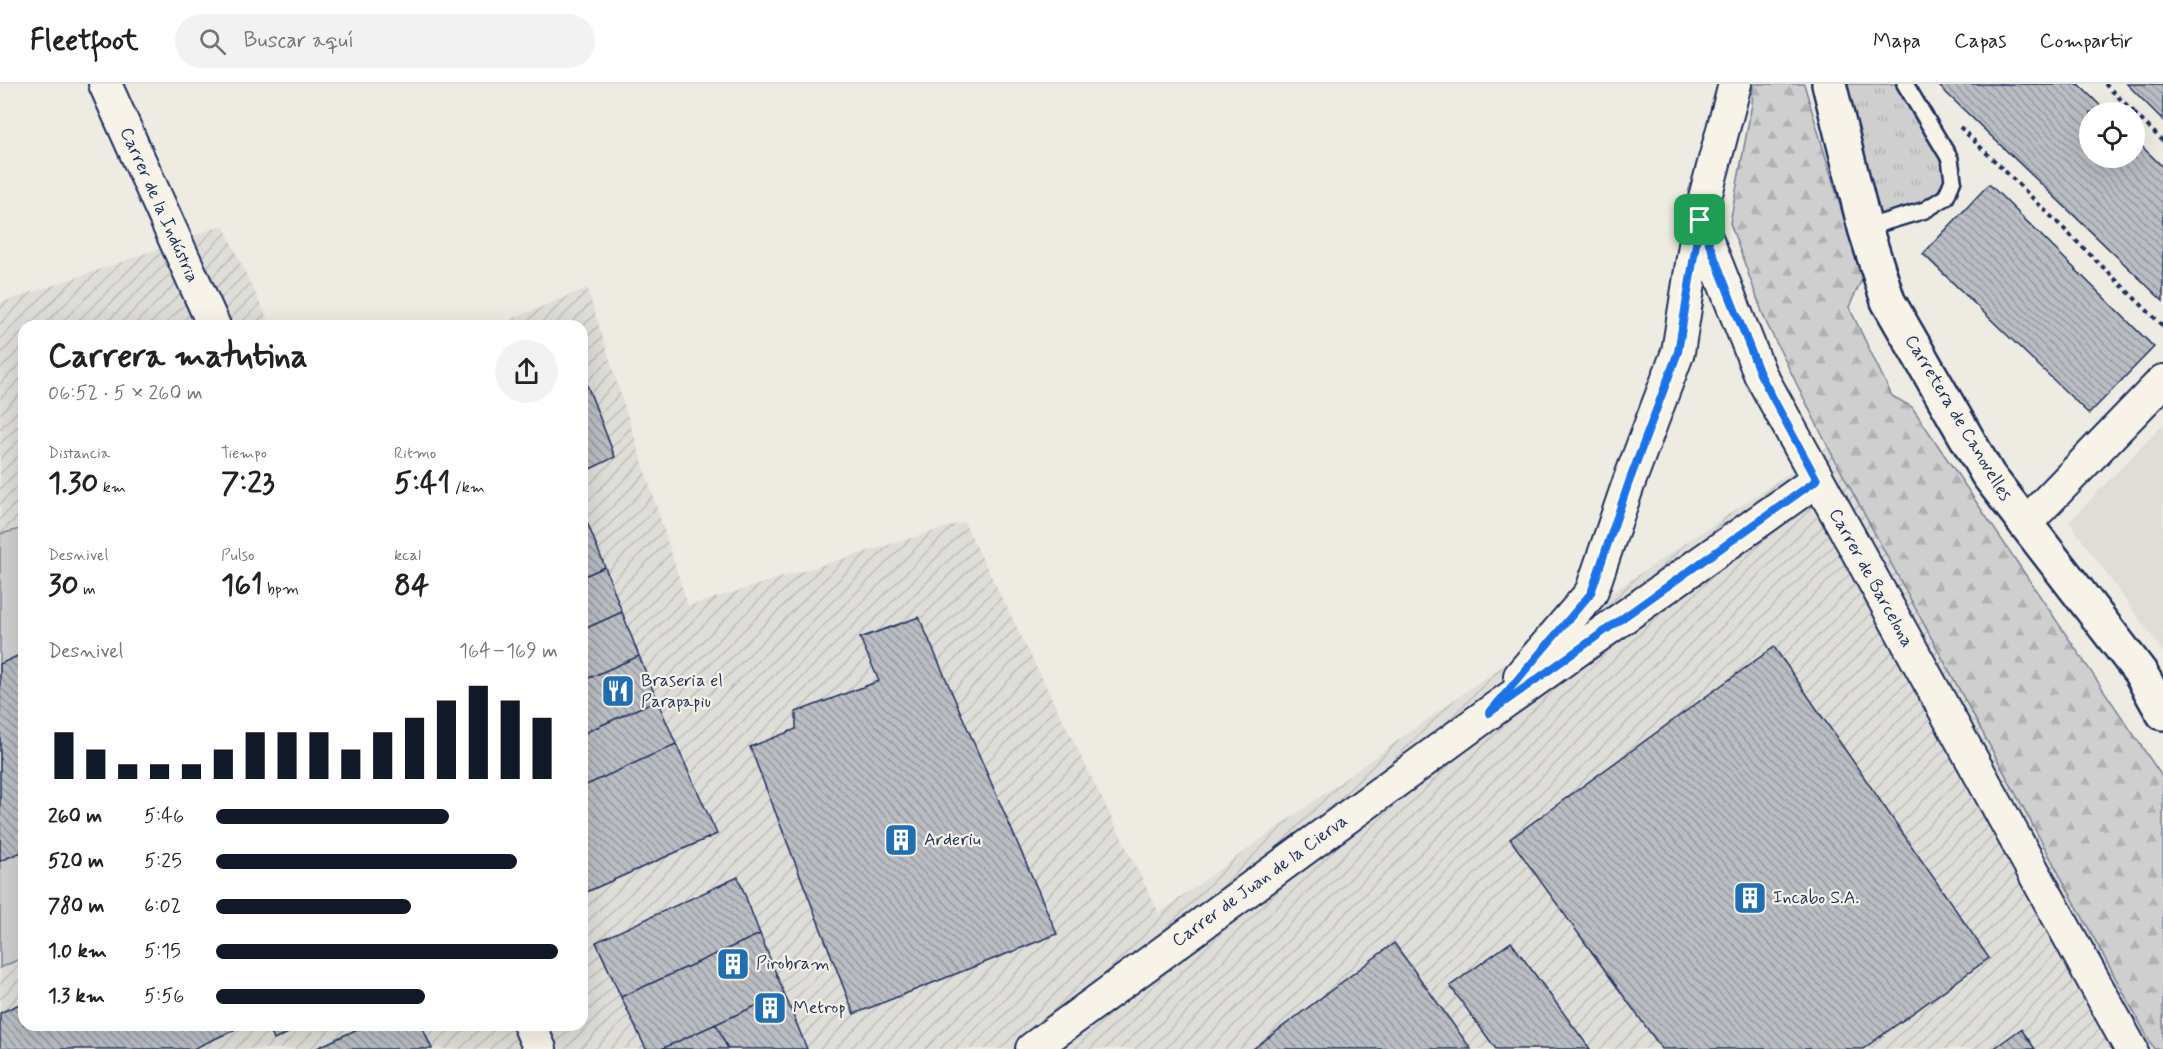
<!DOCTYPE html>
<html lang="es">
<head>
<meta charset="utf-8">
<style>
  body { margin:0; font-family:Mynerve,sans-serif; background:#f2f2f2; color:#222; height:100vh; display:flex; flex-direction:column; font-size:22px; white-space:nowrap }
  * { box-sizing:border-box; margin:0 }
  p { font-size:20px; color:#767676 }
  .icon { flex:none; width:33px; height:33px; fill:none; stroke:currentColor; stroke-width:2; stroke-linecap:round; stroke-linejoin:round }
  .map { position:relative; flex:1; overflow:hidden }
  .drawer { position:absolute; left:18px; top:236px; width:570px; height:711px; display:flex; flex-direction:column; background:#fff; border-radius:18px; box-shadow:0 6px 24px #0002 }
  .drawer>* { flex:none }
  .tools { position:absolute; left:2079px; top:18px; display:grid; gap:12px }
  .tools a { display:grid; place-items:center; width:66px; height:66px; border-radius:50%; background:#fff; box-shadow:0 6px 24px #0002; font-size:30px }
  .pin { position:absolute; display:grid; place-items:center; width:51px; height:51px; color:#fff; margin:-26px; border-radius:12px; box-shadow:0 3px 9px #0006 }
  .round { display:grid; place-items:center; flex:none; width:63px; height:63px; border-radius:32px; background:#f2f2f2 }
  .overview { display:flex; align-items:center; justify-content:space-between; height:102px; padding:0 30px }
  h1 { font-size:33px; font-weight:700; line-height:45px }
  .stats { display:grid; grid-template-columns:repeat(3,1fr); gap:9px; height:102px; padding:6px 30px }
  .stats div { display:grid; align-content:center }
  .stats b { font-size:30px; font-weight:700 }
  .stats small { font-size:16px; font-weight:400 }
  .stats p { font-size:16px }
  .chart { height:168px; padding:12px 30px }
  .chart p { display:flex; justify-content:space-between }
  .chart svg { width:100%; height:108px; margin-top:6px; stroke:#111827; stroke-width:6 }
  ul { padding:0 30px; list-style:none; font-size:20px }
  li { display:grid; grid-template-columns:96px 72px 1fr; align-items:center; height:45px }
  li i { height:15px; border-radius:8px; background:#111827 }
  header { display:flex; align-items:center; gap:36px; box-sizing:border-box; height:84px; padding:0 30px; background:#fff; border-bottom:2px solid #e0e0e0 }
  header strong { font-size:28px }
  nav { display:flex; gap:33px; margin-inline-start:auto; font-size:21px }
  .search { width:420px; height:54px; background:#f2f2f2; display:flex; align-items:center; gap:15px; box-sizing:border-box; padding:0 21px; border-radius:33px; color:#767676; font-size:22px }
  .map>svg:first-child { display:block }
  .built { fill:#deddd8 }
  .industrial { fill:url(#industrial-furrows) }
  .grass { fill:url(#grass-tufts); stroke:#757f96; stroke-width:1.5 }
  .forest { fill:url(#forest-firs); stroke:#757f96; stroke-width:1.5 }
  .pitch { fill:#cfcfcf; stroke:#757f96; stroke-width:1.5 }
  .building { fill:url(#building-back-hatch); stroke:#1b2f5e; stroke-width:1.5 }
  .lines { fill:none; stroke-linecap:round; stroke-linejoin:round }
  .lane-casing { stroke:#1b2f5e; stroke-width:20 }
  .street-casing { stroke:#1b2f5e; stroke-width:36 }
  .secondary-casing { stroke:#1b2f5e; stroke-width:38 }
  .path { stroke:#1b2f5e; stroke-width:4; stroke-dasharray:4.5 4.5; stroke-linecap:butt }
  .lane { stroke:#f7f3e8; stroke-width:15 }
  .street { stroke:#f7f3e8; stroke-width:32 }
  .secondary { stroke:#f7f3e8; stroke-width:33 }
  .route-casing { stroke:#fff; stroke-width:12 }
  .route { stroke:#1a73e8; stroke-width:8 }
  .labels { text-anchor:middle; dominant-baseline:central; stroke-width:4.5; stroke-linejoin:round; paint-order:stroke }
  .street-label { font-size:18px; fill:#1b2f5e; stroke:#f7f3e8 }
  .poi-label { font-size:18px; fill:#1b2f5e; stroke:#f7f3e8; text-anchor:start }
</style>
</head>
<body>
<header>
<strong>Fleetfoot</strong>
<div class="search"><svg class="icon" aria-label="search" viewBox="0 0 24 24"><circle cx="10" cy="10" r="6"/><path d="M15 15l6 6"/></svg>Buscar aquí</div>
<nav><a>Mapa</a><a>Capas</a><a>Compartir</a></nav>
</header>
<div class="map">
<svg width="2163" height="965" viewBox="0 0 2163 965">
  <defs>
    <pattern id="industrial-furrows" width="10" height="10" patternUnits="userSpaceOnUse" patternTransform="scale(1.5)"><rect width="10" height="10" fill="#deddd8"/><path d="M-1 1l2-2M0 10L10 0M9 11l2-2" fill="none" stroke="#bebebc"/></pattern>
    <pattern id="grass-tufts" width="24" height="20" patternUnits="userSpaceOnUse" patternTransform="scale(1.5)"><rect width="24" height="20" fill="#cfcfcf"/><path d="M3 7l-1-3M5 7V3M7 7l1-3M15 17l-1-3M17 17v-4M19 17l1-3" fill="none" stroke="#b1b2b4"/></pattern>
    <pattern id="forest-firs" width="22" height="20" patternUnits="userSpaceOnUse" patternTransform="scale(1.5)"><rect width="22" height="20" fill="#cfcfcf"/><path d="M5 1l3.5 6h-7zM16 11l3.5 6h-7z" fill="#b1b2b4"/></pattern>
    <pattern id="building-back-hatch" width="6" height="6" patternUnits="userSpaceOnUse" patternTransform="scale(1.5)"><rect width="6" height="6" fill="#babdc2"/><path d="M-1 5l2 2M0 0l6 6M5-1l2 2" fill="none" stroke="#969aa1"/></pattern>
  </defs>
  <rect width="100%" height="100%" fill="#eeebe2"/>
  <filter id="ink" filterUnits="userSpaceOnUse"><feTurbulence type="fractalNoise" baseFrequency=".0167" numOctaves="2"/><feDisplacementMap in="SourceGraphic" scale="12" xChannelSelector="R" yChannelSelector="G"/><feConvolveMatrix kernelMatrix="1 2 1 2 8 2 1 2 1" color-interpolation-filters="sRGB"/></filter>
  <g filter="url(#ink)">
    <path class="built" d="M 2163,340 L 2163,568 L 2069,438 Z"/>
    <path class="industrial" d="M 223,141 L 270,241 L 24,242 L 24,940 L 582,940 L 582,242 L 498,241 L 587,204 L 688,522 L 964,438 L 1159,829 L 1472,603 L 1828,363 L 2154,965 L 0,965 L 0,219 L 119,179 Z"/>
    <path class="grass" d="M 1845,0 L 1897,0 L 1912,30 L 1944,77 L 1944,100 L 1927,117 L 1872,132 Z"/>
    <path class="forest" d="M 1753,0 L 1804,0 L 1862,195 L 1849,223 L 1892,312 L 1912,323 L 2163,694 L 2163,965 L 2154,965 L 1828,363 L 1765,236 L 1730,139 L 1752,20 Z"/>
    <path class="pitch" d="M 24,444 L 24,873 L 0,884 L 0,450 Z"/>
    <path class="building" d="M 1937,0 L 2078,0 L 2107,28 L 2090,28 L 2090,74 L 2134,74 L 2134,55 L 2163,83 L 2163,217 Z
      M 2127,0 L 2163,0 L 2163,36 Z
      M 1989,100 L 2154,263 L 2089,330 L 1923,170 Z
      M 582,288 L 615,373 L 582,389 Z
      M 587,438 L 605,483 L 582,493 L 582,440 Z
      M 605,483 L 622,528 L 582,546 L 582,493 Z
      M 622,528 L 639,572 L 582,597 L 582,546 Z
      M 919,533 L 1057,850 L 854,930 L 750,663 L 796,645 L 796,628 L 879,597 L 860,554 Z
      M 1774,563 L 1989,874 L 1863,965 L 1662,965 L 1510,755 Z
      M 24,569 L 24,767 L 0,777 L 0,580 Z
      M 639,572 L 657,616 L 582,650 L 582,597 Z
      M 657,616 L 676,660 L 582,703 L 582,650 Z
      M 676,660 L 717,750 L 582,810 L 582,703 Z
      M 738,793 L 760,850 L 621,913 L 596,858 Z
      M 760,850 L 784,909 L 661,965 L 646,965 L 621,913 Z
      M 1511,858 L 1590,965 L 1496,965 L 1450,902 Z
      M 1394,859 L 1471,965 L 1253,965 Z
      M 784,909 L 807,965 L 728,965 L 716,940 Z
      M 24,918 L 24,940 L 232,940 L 234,946 L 193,965 L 0,965 L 0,929 Z
      M 268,940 L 307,940 L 274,956 Z
      M 368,940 L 421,940 L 432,965 L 315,965 Z
      M 716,940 L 728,965 L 661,965 Z
      M 2021,945 L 2035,965 L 1993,965 Z"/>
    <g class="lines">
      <defs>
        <path id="lane" d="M 1865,144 L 1925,126 L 1946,113 L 1953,96 L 1950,75 L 1905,0"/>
        <path id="street" d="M 105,0 L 214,242
          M 1735,0 L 1699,136 L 1760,290 L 2131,965
          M 2025,440 L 2163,297
          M 1520,592 L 1591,509 L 1629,398 L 1678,268 L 1699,136
          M 529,940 L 540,965
          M 1032,965 L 1489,629 L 1817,396"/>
        <path id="secondary" d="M 1829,0 L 1865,144 L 1888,217 L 1988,391 L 2140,588 L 2163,629"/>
      </defs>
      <use href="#lane" class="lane-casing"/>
      <use href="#street" class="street-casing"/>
      <use href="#secondary" class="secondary-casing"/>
      <path class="path" d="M 2105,0 L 2134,28
        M 2134,29 L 2163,57
        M 1960,43 L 2163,242"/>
      <use href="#lane" class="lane"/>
      <use href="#street" class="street"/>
      <use href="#secondary" class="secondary"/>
    </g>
  </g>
  <g class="lines" filter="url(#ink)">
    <defs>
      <path id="route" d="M 1700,136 L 1760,290 L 1817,396 L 1489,629 L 1591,509 L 1629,398 L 1678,268 Z"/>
    </defs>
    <use href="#route" class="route-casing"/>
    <use href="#route" class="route"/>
  </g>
  <defs>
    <symbol id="restaurant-square" viewBox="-11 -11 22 22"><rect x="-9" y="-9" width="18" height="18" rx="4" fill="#1f6fb2" stroke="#f7f3e8"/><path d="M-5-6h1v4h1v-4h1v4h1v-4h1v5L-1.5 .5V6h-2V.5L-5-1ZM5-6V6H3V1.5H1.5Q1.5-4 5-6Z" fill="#fff"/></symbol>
    <symbol id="building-square" viewBox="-11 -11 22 22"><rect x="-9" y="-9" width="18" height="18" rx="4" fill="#1f6fb2" stroke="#f7f3e8"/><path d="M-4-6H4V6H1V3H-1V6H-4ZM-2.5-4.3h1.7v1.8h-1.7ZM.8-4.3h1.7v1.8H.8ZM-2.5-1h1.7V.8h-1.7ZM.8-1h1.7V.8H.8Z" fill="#fff"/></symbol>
  </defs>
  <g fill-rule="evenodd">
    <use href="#restaurant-square" x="599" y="588" width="38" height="38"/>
    <use href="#building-square" x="882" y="737" width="38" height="38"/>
    <use href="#building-square" x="1731" y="795" width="38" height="38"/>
    <use href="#building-square" x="714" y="861" width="38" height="38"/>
    <use href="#building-square" x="751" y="905" width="38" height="38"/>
  </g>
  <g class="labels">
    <g class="street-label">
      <text transform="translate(159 121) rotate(66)">Carrer de la Indústria</text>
      <text transform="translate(1958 334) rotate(59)">Carretera de Canovelles</text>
      <text transform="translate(1871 494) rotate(61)">Carrer de Barcelona</text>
      <text transform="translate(1260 797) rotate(-36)">Carrer de Juan de la Cierva</text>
    </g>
    <g class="poi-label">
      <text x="641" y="597">Braseria el<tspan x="641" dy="21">Parapapiu</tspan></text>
      <text x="924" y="756">Arderiu</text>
      <text x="1773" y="814">Incabo S.A.</text>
      <text x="756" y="880">Pirobram</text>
      <text x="793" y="924">Metrop</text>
    </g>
  </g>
</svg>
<div class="tools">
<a><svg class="icon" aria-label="locate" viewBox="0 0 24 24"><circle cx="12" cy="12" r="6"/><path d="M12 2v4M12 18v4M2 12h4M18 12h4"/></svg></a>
</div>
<div class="pin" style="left:1700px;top:136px;background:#1e9e55"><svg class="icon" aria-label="arrive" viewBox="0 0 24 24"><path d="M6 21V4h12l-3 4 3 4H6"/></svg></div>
<section class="drawer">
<div class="overview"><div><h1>Carrera matutina</h1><p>06:52 · 5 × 260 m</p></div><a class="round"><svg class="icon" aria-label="share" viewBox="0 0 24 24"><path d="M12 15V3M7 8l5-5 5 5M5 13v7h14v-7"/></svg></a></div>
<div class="stats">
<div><p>Distancia</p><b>1.30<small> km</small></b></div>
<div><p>Tiempo</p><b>7:23</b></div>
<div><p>Ritmo</p><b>5:41<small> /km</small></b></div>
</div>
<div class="stats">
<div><p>Desnivel</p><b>30<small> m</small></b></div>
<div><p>Pulso</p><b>161<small> bpm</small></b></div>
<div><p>kcal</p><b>84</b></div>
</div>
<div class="chart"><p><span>Desnivel</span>164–169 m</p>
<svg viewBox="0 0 160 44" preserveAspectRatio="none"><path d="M5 44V25M15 44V32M25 44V38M35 44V38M45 44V38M55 44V32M65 44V25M75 44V25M85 44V25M95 44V32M105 44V25M115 44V19M125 44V12M135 44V6M145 44V12M155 44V19"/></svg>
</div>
<ul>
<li><b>260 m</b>5:46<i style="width:68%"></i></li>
<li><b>520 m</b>5:25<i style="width:88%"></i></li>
<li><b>780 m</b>6:02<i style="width:57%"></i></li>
<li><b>1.0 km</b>5:15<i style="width:100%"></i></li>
<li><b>1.3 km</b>5:56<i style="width:61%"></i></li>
</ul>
</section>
</div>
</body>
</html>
